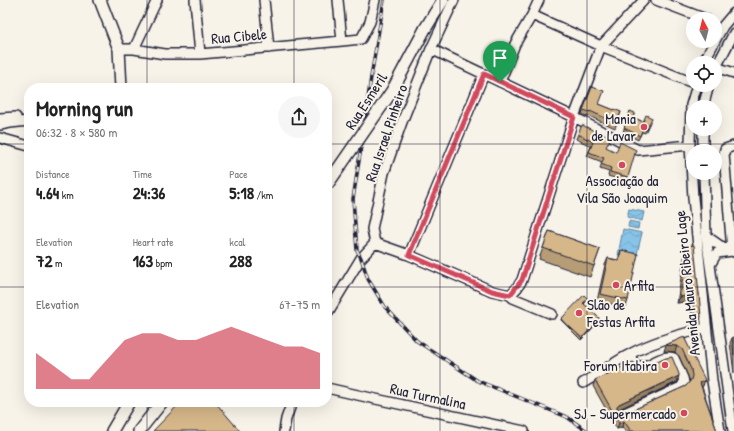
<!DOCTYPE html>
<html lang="en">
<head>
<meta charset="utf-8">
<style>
  body { margin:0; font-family:"Patrick Hand",sans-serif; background:#f6f6f6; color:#222; height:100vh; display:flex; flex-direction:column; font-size:15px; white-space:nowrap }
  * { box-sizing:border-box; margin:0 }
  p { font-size:13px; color:#767676 }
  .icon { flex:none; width:22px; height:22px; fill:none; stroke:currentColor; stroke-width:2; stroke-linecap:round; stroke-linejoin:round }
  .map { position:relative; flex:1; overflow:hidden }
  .side { position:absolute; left:24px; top:83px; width:308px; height:324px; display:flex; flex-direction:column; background:#fff; border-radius:16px; box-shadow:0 4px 16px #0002 }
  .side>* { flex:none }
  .needle { width:26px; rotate:353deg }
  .controls { position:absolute; left:686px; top:12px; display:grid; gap:8px }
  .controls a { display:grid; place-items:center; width:36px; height:36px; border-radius:50%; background:#fff; box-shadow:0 4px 16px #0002; font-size:20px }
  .pin { position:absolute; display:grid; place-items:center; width:34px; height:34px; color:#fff; margin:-41px -17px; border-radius:50% 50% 50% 0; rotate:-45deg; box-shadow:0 0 4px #0007 }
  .pin .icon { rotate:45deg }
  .round { display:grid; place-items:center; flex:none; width:42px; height:42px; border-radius:21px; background:#f6f6f6 }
  .headline { display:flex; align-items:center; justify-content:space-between; height:68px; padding:0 12px }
  h1 { font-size:22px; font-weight:800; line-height:30px }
  .metrics { display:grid; grid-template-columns:repeat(3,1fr); gap:6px; height:68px; padding:4px 12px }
  .metrics div { display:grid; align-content:center }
  .metrics b { font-size:17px; font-weight:800 }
  .metrics small { font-size:11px; font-weight:400 }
  .metrics p { font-size:11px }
  .chart { height:112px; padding:8px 12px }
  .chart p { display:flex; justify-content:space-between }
  .chart svg { width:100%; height:72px; margin-top:4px; fill:#d1495b; opacity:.7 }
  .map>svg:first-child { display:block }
  .water { fill:url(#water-waves); stroke:#5f83a2 }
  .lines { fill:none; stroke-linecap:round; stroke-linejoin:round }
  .minor-casing { stroke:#22223b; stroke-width:12 }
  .major-casing { stroke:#22223b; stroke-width:14 }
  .minor { stroke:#f7f3e8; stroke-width:9 }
  .major { stroke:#f7f3e8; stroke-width:11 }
  .rail-casing { stroke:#22223b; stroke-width:3.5 }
  .rail { stroke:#f7f3e8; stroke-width:2; stroke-dasharray:6; stroke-linecap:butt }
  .major-bridge-casing { stroke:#22223b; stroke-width:14; stroke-linecap:butt }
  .major-bridge { stroke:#f7f3e8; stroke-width:11 }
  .wall { fill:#b79d76; stroke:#22223b }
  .shaded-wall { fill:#958060; stroke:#22223b }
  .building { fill:#d5b789; stroke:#22223b }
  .route-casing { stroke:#fff; stroke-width:8 }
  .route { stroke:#d1495b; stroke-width:5 }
  .grid { fill:none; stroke:#22223b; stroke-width:1; stroke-opacity:0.55 }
  .poi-dot { fill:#d1495b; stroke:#f7f3e8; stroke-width:1.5 }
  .labels { text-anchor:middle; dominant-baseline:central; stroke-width:4; stroke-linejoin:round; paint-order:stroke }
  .street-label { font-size:15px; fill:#22223b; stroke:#f7f3e8 }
  .poi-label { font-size:15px; fill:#22223b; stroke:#f7f3e8; text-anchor:end }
</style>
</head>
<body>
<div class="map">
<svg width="734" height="431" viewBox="0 0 734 431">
  <defs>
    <pattern id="water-waves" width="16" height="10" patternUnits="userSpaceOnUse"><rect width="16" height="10" fill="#87c4e7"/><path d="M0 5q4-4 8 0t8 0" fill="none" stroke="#74a8c7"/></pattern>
  </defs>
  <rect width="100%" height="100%" fill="#f7f3e8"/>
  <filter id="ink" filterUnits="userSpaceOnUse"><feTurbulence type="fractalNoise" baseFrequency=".025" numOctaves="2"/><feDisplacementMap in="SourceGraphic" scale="8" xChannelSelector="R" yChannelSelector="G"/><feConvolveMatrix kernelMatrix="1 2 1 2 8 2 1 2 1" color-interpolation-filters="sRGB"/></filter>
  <g filter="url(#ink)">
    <path class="water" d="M 629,209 L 644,212 L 642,221 L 627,217 Z
      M 629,221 L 639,223 L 638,229 L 628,227 Z
      M 623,229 L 642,233 L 636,258 L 618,255 Z"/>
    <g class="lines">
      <defs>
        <path id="minor" d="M 195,0 L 200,54
          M 264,0 L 269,48
          M 338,0 L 342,41
          M 656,0 L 706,19
          M 532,15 L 601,46 L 693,83
          M 119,49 L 134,49 L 165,54 L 200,54 L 342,41 L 361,39 L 370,22 L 375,0
          M 134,49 L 157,0
          M 431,49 L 574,117 L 638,150 L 690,145
          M 703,63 L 723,26 L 734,13
          M 716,67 L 734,73
          M 715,69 L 734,33
          M 500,82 L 515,44 L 532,15 L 539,0
          M 697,85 L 691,105 L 690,145 L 693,198 L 712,381 L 720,431
          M 703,107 L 709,85
          M 0,118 L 16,117
          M 0,125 L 10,123 L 29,121
          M 703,129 L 703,151
          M 0,138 L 29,146
          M 704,173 L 706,236 L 733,431
          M 706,236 L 719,245 L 734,252
          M 375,243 L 372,229 L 384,173 L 402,122 L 431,49 L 454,0
          M 375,243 L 409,255 L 492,291 L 510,295 L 513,298 L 552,314
          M 732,251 L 724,154 L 725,149 L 734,146
          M 409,255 L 484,74
          M 710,265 L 717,253 L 732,251
          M 510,295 L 517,288 L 522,280 L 574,117 L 601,46 L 644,0
          M 327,314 L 361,258 L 375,243
          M 583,383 C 599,374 614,362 630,354 C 654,341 680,334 706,328
          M 327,388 L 371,398 L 524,431
          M 620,415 L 681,387 L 684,383 L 683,378 L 674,358 C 662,354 654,364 643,366 C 642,366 638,366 637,366 L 633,362 L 630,354
          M 284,431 L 286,419 L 292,402"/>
        <path id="major" d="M 100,0 L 119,49 L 121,88
          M 425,29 L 443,0
          M 112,431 L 129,402
          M 139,431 L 162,402"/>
      </defs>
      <use href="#minor" class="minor-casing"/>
      <use href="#major" class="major-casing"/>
      <use href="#minor" class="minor"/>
      <use href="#major" class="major"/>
      <defs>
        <path id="rail" d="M 384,0 L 371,77 L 361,148 L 353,199 L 357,250 L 361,258 L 368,279 L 385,307 L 417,341 L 478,381 L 567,417 L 587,431"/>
      </defs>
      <use href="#rail" class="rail-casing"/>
      <use href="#rail" class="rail"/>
      <defs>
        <path id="major-bridge" d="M 327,185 L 392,91 L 425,29"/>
      </defs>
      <use href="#major-bridge" class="major-bridge-casing"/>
      <use href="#major-bridge" class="major-bridge"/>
    </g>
    <path class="wall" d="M 592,87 L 599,104 L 614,110 L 621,112 L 615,128 L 589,116 L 588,117 L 582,114 Z
      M 630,111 L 633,117 L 643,122 L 650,122 L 645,133 L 642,132 L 638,140 L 623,132 Z
      M 578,134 L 607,148 L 628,177 L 627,182 L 608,176 L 609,172 L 600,169 L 602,162 L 587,156 L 591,146 L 576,139 Z
      M 549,231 L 600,249 L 590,277 L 539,259 Z
      M 687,246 L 699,294 L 699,323 L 693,325 L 690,301 L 677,303 L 685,252 Z
      M 621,250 L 628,300 L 626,307 L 597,301 L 605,265 L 608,258 L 618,260 Z
      M 587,301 L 584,304 L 600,319 L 599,321 L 581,340 L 561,320 L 561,319 Z
      M 684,337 L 703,386 L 702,387 L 717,431 L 625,431 L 622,427 L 617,429 L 593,386 L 595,380 L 639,366 L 677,382 L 617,410 L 618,414 L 622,415 L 686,386 L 690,382 L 688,376 L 679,356 L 675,352 L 664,351 Z
      M 734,337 L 734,373 L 730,343 L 732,338 Z
      M 176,402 L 215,402 L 176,407 L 175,406 Z"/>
    <path class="shaded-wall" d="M 692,295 L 690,301 L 677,303 L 680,297 Z
      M 701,317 L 699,323 L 693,325 L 695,318 Z
      M 600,319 L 599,321 L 581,340 L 582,338 Z
      M 666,345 L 677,346 L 675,352 L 664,351 Z
      M 679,376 L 677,382 L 617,410 L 615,412 L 617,406 L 619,404 Z
      M 705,380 L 703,386 L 698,389 L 700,383 Z
      M 624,421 L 622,427 L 617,429 L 619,423 Z"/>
    <path class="building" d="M 592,87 L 604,91 L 599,104 L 614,110 L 614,109 L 621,112 L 616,123 L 590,111 L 590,112 L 583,110 Z
      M 630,111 L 635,113 L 633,117 L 643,122 L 646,115 L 652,118 L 646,130 L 643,128 L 640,136 L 624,128 Z
      M 582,125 L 599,133 L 600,132 L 611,137 L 606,147 L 616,152 L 620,142 L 636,150 L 628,177 L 610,172 L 611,168 L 601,164 L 604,158 L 589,152 L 593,142 L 578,134 Z
      M 549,231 L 600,249 L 594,266 L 543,248 Z
      M 694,245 L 699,294 L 701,317 L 695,318 L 692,295 L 680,297 L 687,246 Z
      M 621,250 L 638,254 L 628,300 L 600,294 L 608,258 L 619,261 Z
      M 584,295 L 588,299 L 583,303 L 600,319 L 582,338 L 561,319 Z
      M 684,337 L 705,380 L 700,383 L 717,431 L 631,431 L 624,421 L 619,423 L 595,380 L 633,362 L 639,366 L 645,366 L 652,364 L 666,358 L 672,357 L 679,374 L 679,376 L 619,404 L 617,406 L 617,411 L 618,414 L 622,415 L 686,386 L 691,380 L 692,376 L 691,369 L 682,349 L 677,346 L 666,345 Z
      M 734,337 L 734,355 L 732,338 Z
      M 180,402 L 215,402 L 240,431 L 153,431 L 181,402 Z"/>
  </g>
  <g class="lines" filter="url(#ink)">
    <defs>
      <path id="route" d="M 484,74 L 574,117 L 522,280 L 510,295 L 492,291 L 409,255 Z"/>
    </defs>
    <use href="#route" class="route-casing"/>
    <use href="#route" class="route"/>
  </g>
  <path class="grid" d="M 147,0 L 147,88M 294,0 L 294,88M 440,0 L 440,431M 587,0 L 587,431M 0,144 L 29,144M 327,144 L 734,144M 0,287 L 29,287M 327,287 L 734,287M 147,402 L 147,431M 294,402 L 294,431"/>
  <g class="poi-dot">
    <circle cx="644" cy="127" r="4"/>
    <circle cx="622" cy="165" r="4"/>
    <circle cx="616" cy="285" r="4"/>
    <circle cx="579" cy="313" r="4"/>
    <circle cx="665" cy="365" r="4"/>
    <circle cx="684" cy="413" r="4"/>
  </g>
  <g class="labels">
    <g class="street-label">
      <text transform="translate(239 36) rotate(-5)">Rua Cibele</text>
      <text transform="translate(366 101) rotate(-57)">Rua Esmeril</text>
      <text transform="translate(386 133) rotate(-71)">Rua Israel Pinheiro</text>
      <text transform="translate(687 283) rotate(-96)">Avenida Mauro Ribeiro Lage</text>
      <text transform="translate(428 396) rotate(12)">Rua Turmalina</text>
    </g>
    <g class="poi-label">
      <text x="636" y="118">Mania<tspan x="636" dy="17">de Lavar</tspan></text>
      <text x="622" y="180" text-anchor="middle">Associação da<tspan x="622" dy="17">Vila São Joaquim</tspan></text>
      <text x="624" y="285" text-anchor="start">Arfita</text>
      <text x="587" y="304" text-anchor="start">Slão de<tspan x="587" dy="17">Festas Arfita</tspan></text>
      <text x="657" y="365">Forum Itabira</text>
      <text x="676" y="413">SJ - Supermercado</text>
    </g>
  </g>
</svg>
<div class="controls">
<a><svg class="needle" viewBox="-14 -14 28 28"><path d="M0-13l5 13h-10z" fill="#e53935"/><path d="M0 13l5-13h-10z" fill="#767676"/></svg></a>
<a><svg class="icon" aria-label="locate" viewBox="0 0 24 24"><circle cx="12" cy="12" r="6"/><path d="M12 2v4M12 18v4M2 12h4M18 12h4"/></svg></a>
<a>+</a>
<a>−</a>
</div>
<div class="pin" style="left:500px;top:82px;background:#1e9e55"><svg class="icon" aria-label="arrive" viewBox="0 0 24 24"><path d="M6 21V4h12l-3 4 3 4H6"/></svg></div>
<section class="side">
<div class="headline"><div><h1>Morning run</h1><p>06:32 · 8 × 580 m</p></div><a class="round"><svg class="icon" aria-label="share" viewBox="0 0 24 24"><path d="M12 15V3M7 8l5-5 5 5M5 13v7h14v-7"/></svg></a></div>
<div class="metrics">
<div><p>Distance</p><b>4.64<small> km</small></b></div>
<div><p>Time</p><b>24:36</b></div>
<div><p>Pace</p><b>5:18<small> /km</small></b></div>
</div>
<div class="metrics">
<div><p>Elevation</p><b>72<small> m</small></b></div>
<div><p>Heart rate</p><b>163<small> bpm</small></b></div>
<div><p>kcal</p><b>288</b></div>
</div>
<div class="chart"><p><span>Elevation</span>67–75 m</p>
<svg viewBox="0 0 160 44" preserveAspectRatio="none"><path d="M0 44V22L10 30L20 38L30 38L40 26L50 14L60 10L70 10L80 14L90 14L100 10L110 6L120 10L130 14L140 18L150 18L160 22V44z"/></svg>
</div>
</section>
</div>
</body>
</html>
